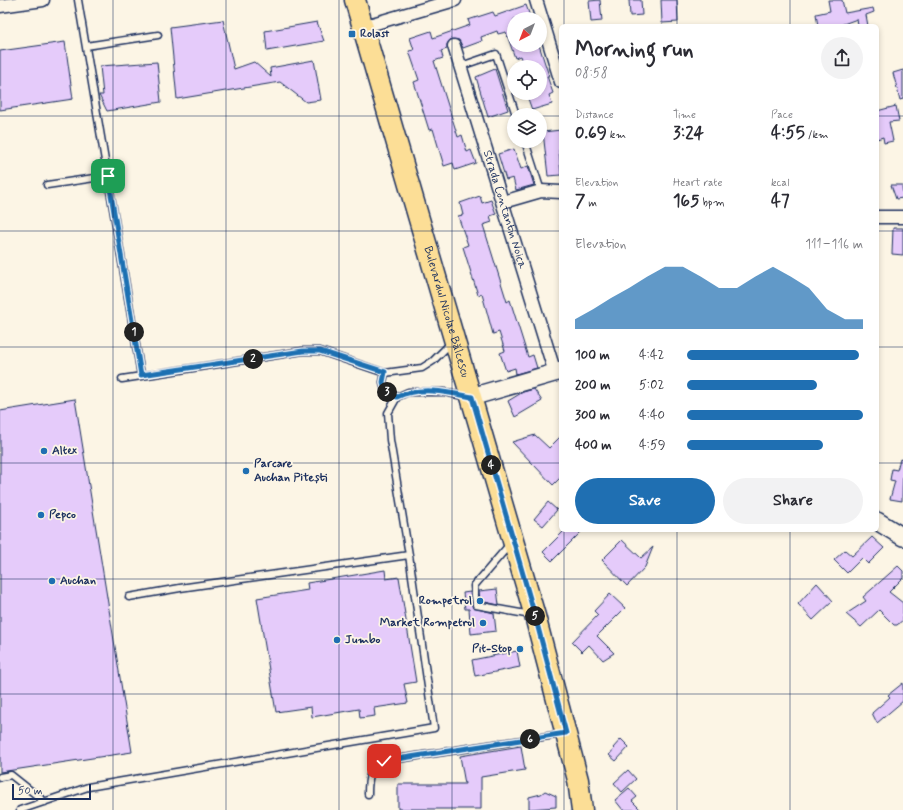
<!DOCTYPE html>
<html lang="en">
<head>
<meta charset="utf-8">
<style>
  body { margin:0; font-family:Mynerve,sans-serif; background:#f2f2f3; color:#2b2b33; height:100vh; display:flex; flex-direction:column; font-size:15px; white-space:nowrap }
  * { box-sizing:border-box; margin:0 }
  p { font-size:13px; color:#7c7c81 }
  .icon { flex:none; width:22px; height:22px; fill:none; stroke:currentColor; stroke-width:2; stroke-linecap:round; stroke-linejoin:round }
  .map { position:relative; flex:1; overflow:hidden }
  .side { position:absolute; left:559px; top:24px; width:320px; height:508px; display:flex; flex-direction:column; background:#fff; border-radius:6px; box-shadow:0 2px 6px #0003 }
  .side>* { flex:none }
  .needle { width:26px; rotate:222deg }
  .buttons { position:absolute; left:507px; top:12px; display:grid; gap:8px }
  .buttons a { display:grid; place-items:center; width:40px; height:40px; border-radius:50%; background:#fff; box-shadow:0 2px 6px #0003; font-size:20px }
  .scale { position:absolute; left:12px; bottom:10px; width:79px; box-sizing:border-box; padding-left:4px; border:2px solid #1b2f5e; border-top:0; font-size:11px; line-height:14px; white-space:nowrap; color:#1b2f5e; -webkit-text-stroke:3px #fcf5e5; paint-order:stroke }
  .pin { position:absolute; display:grid; place-items:center; width:34px; height:34px; color:#fff; margin:-17px; border-radius:8px; box-shadow:0 2px 6px #0006 }
  .km { position:absolute; width:20px; height:20px; margin:-10px; border-radius:50%; background:#222; color:#fff; font-size:11px; line-height:20px; text-align:center }
  .round { display:grid; place-items:center; flex:none; width:42px; height:42px; border-radius:21px; background:#f2f2f3 }
  .overview { display:flex; align-items:center; justify-content:space-between; height:68px; padding:0 16px }
  h1 { font-size:22px; font-weight:700; line-height:30px }
  .metrics { display:grid; grid-template-columns:repeat(3,1fr); gap:6px; height:68px; padding:4px 16px }
  .metrics div { display:grid; align-content:center }
  .metrics b { font-size:17px; font-weight:700 }
  .metrics small { font-size:11px; font-weight:400 }
  .metrics p { font-size:11px }
  .chart { height:112px; padding:8px 16px }
  .chart p { display:flex; justify-content:space-between }
  .chart svg { width:100%; height:72px; margin-top:4px; fill:#1f6fb2; opacity:.7 }
  .primary-button { display:flex; gap:8px; margin-top:auto; padding:8px 16px }
  .primary-button a { flex:1; height:46px; border-radius:24px; background:#1f6fb2; color:#fff; font-size:16px; font-weight:700; line-height:46px; text-align:center }
  .primary-button a+a { background:#f2f2f3; color:#2b2b33 }
  ul { padding:0 16px; list-style:none; font-size:13px }
  li { display:grid; grid-template-columns:64px 48px 1fr; align-items:center; height:30px }
  li i { height:10px; border-radius:5px; background:#1f6fb2 }
  .map>svg:first-child { display:block }
  .building { fill:#e5cbfa; stroke:#1b2f5e }
  .lines { fill:none; stroke-linecap:round; stroke-linejoin:round }
  .lane-casing { stroke:#1b2f5e; stroke-width:9 }
  .street-casing { stroke:#1b2f5e; stroke-width:15 }
  .secondary-casing { stroke:#1b2f5e; stroke-width:20 }
  .primary-casing { stroke:#1b2f5e; stroke-width:23 }
  .lane { stroke:#fcf5e5; stroke-width:6 }
  .street { stroke:#fcf5e5; stroke-width:12 }
  .secondary { stroke:#fcf5e5; stroke-width:17 }
  .primary { stroke:#fcde96; stroke-width:20 }
  .route-casing { stroke:#fff; stroke-width:8 }
  .route { stroke:#1f6fb2; stroke-width:5 }
  .grid { fill:none; stroke:#1b2f5e; stroke-width:1; stroke-opacity:0.55 }
  .poi-dot { fill:#1f6fb2; stroke:#fcf5e5; stroke-width:1.5 }
  .labels { text-anchor:middle; dominant-baseline:central; stroke-width:3.5; stroke-linejoin:round; paint-order:stroke }
  .poi-label { font-size:12px; font-weight:bold; fill:#1b2f5e; stroke:#fcf5e5; text-anchor:start }
  .street-label { font-size:12px; fill:#1b2f5e; stroke:#fcf5e5 }
</style>
</head>
<body>
<div class="map">
<svg width="903" height="810" viewBox="0 0 903 810">
  <rect width="100%" height="100%" fill="#fcf5e5"/>
  <filter id="ink" filterUnits="userSpaceOnUse"><feTurbulence type="fractalNoise" baseFrequency=".025" numOctaves="2"/><feDisplacementMap in="SourceGraphic" scale="8" xChannelSelector="R" yChannelSelector="G"/><feConvolveMatrix kernelMatrix="1 2 1 2 8 2 1 2 1" color-interpolation-filters="sRGB"/></filter>
  <g filter="url(#ink)">
    <path class="building" d="M 600,0 L 602,21 L 591,22 L 589,1 Z
      M 629,0 L 641,0 L 642,15 L 630,16 Z
      M 661,0 L 677,0 L 678,22 L 662,23 Z
      M 828,0 L 842,0 L 845,13 L 873,8 L 874,12 L 866,15 L 868,26 L 858,26 L 857,19 L 838,26 L 818,26 L 816,14 L 830,11 Z
      M 526,5 L 531,19 L 514,19 L 514,45 L 539,45 L 549,76 L 547,76 L 553,93 L 549,95 L 552,104 L 532,110 L 526,93 L 540,93 L 540,67 L 524,67 L 520,56 L 515,58 L 506,32 L 498,34 L 497,31 L 481,37 L 482,41 L 463,48 L 459,40 L 451,39 L 447,44 L 447,49 L 441,51 L 443,58 L 434,61 L 458,137 L 462,135 L 467,152 L 471,150 L 476,163 L 455,170 L 453,163 L 444,166 L 433,129 L 429,130 L 414,82 L 419,80 L 409,51 L 414,50 L 410,38 L 431,31 L 433,38 L 470,25 L 468,20 L 493,12 L 495,16 Z
      M 223,20 L 234,69 L 254,62 L 271,77 L 270,68 L 314,60 L 321,100 L 306,102 L 280,82 L 177,99 L 170,27 Z
      M 317,22 L 324,41 L 267,51 L 265,31 Z
      M 65,42 L 73,99 L 0,110 L 0,51 Z
      M 157,62 L 161,102 L 107,111 L 99,95 L 103,95 L 100,66 Z
      M 495,69 L 508,110 L 488,117 L 476,77 Z
      M 903,70 L 903,99 L 900,100 L 893,73 Z
      M 896,106 L 899,121 L 889,122 L 893,141 L 884,143 L 883,137 L 877,139 L 877,111 Z
      M 561,130 L 561,150 L 559,150 L 561,175 L 548,176 L 543,132 Z
      M 514,149 L 521,169 L 528,166 L 534,185 L 516,190 L 513,178 L 506,180 L 498,154 Z
      M 891,185 L 902,185 L 903,198 L 896,199 Z
      M 480,196 L 482,203 L 491,200 L 496,214 L 490,216 L 492,222 L 483,225 L 507,302 L 510,300 L 528,357 L 533,355 L 537,368 L 516,374 L 515,368 L 506,371 L 500,353 L 505,351 L 499,332 L 493,334 L 482,294 L 478,295 L 463,247 L 468,245 L 458,216 L 463,215 L 460,203 Z
      M 893,228 L 903,228 L 903,255 L 892,254 Z
      M 534,389 L 542,401 L 515,417 L 508,401 L 523,392 Z
      M 75,399 L 132,752 L 0,772 L 0,411 Z
      M 535,435 L 549,448 L 561,436 L 561,477 L 553,485 L 512,442 Z
      M 900,459 L 903,460 L 902,501 L 890,499 L 895,481 L 890,480 L 892,469 L 897,470 Z
      M 548,502 L 557,510 L 543,526 L 534,519 Z
      M 565,530 L 583,530 L 552,561 L 543,552 Z
      M 872,537 L 884,548 L 868,564 L 862,558 L 847,573 L 834,560 L 845,550 L 852,556 Z
      M 622,540 L 641,558 L 653,547 L 645,567 L 627,586 L 602,560 Z
      M 898,566 L 903,571 L 903,578 L 889,592 L 903,603 L 903,620 L 897,625 L 894,625 L 879,610 L 861,627 L 846,614 L 866,601 L 863,597 Z
      M 385,570 L 386,579 L 399,577 L 416,682 L 404,684 L 408,703 L 374,708 L 375,716 L 360,718 L 359,709 L 312,717 L 311,707 L 276,712 L 257,598 L 308,590 L 307,583 Z
      M 817,583 L 833,601 L 813,620 L 798,604 Z
      M 497,589 L 499,605 L 480,601 L 479,591 Z
      M 470,592 L 473,608 L 494,613 L 496,631 L 471,634 L 469,609 L 465,609 L 463,593 Z
      M 610,594 L 625,608 L 597,636 L 614,653 L 603,660 L 589,645 L 582,652 L 572,642 L 598,615 L 594,611 Z
      M 517,651 L 520,667 L 475,676 L 472,660 Z
      M 903,683 L 903,701 L 877,723 L 872,713 L 890,697 L 888,695 Z
      M 621,739 L 629,747 L 616,761 L 609,755 L 614,749 L 613,748 Z
      M 521,746 L 525,770 L 481,777 L 481,809 L 398,809 L 398,784 L 465,784 L 460,756 Z
      M 628,770 L 636,779 L 622,792 L 614,783 Z
      M 629,788 L 637,797 L 632,801 L 641,810 L 623,810 L 615,800 Z
      M 545,791 L 556,796 L 556,807 L 529,809 L 529,797 L 541,794 Z"/>
    <g class="lines">
      <defs>
        <path id="lane" d="M 78,0 L 141,375
          M 86,46 L 158,35
          M 461,66 L 496,54 L 516,115
          M 525,141 L 541,191
          M 47,185 L 108,176
          M 385,373 L 383,382 L 385,391 L 397,397
          M 122,379 L 303,351 L 320,351 L 385,373 L 422,368 L 433,361 L 452,342
          M 510,544 L 474,586 L 476,605 L 531,615
          M 129,597 L 180,588 L 409,555 L 390,440 L 388,413 L 397,397 L 408,392 L 444,392 L 468,397
          M 0,777 L 11,775 L 45,802
          M 368,794 C 368,779 369,767 384,761 L 562,734
          M 20,810 L 88,787 L 434,728 L 409,555"/>
        <g id="street">
          <path d="M 536,0 L 561,82"/>
          <path d="M 0,6 L 43,0"/>
          <path d="M 362,27 L 455,0"/>
          <path id="s1" d="M 454,46 L 555,373"/>
          <path d="M 503,202 L 541,191 L 561,192"/>
          <path d="M 877,217 L 903,217"/>
        </g>
        <path id="secondary" d="M 471,397 L 561,371
          M 877,521 L 903,537"/>
        <g id="primary">
          <path id="s2" d="M 355,0 L 535,616 L 578,780 L 582,810"/>
        </g>
      </defs>
      <use href="#lane" class="lane-casing"/>
      <use href="#street" class="street-casing"/>
      <use href="#secondary" class="secondary-casing"/>
      <use href="#primary" class="primary-casing"/>
      <use href="#lane" class="lane"/>
      <use href="#street" class="street"/>
      <use href="#secondary" class="secondary"/>
      <use href="#primary" class="primary"/>
    </g>
  </g>
  <g class="lines" filter="url(#ink)">
    <defs>
      <path id="route" d="M 108,176 L 141,375 L 303,351 L 320,351 L 385,372 L 383,382 L 385,391 L 397,397 C 420,386 447,392 472,397 L 535,616 L 566,733 L 384,761"/>
    </defs>
    <use href="#route" class="route-casing"/>
    <use href="#route" class="route"/>
  </g>
  <path class="grid" d="M 113,0 L 113,810M 226,0 L 226,810M 339,0 L 339,810M 452,0 L 452,810M 564,0 L 564,26M 677,0 L 677,26M 790,0 L 790,26M 0,116 L 514,116M 540,116 L 561,116M 877,116 L 903,116M 0,231 L 561,231M 877,231 L 903,231M 0,347 L 561,347M 877,347 L 903,347M 0,463 L 561,463M 877,463 L 903,463M 564,530 L 564,810M 677,530 L 677,810M 790,530 L 790,810M 0,579 L 903,579M 0,694 L 903,694"/>
  <g class="poi-dot">
    <rect x="348" y="30" width="8" height="8" rx="2"/>
    <circle cx="44" cy="451" r="4"/>
    <circle cx="246" cy="471" r="4"/>
    <circle cx="41" cy="515" r="4"/>
    <circle cx="52" cy="581" r="4"/>
    <circle cx="480" cy="601" r="4"/>
    <circle cx="483" cy="623" r="4"/>
    <circle cx="337" cy="640" r="4"/>
    <circle cx="520" cy="649" r="4"/>
  </g>
  <g class="labels">
    <g class="poi-label">
      <text x="360" y="34">Rolast</text>
      <text x="52" y="451">Altex</text>
      <text x="254" y="464">Parcare<tspan x="254" dy="14">Auchan Pitești</tspan></text>
      <text x="49" y="515">Pepco</text>
      <text x="60" y="581">Auchan</text>
      <text x="472" y="601" text-anchor="end">Rompetrol</text>
      <text x="475" y="623" text-anchor="end">Market Rompetrol</text>
      <text x="345" y="640">Jumbo</text>
      <text x="512" y="649" text-anchor="end">Pit-Stop</text>
    </g>
    <g class="street-label">
      <text stroke="none"><textPath href="#s1" startOffset="171">Strada Contantin Noica</textPath></text>
      <text stroke="none"><textPath href="#s2" startOffset="325">Bulevardul Nicolae Bălcescu</textPath></text>
    </g>
  </g>
</svg>
<div class="buttons">
<a><svg class="needle" viewBox="-14 -14 28 28"><path d="M0-13l5 13h-10z" fill="#e53935"/><path d="M0 13l5-13h-10z" fill="#7c7c81"/></svg></a>
<a><svg class="icon" aria-label="locate" viewBox="0 0 24 24"><circle cx="12" cy="12" r="6"/><path d="M12 2v4M12 18v4M2 12h4M18 12h4"/></svg></a>
<a><svg class="icon" aria-label="layers" viewBox="0 0 24 24"><path d="M12 4l9 5-9 5-9-5zM3 14l9 5 9-5"/></svg></a>
</div>
<div class="scale">50 m</div>
<div class="pin" style="left:108px;top:176px;background:#1e9e55"><svg class="icon" aria-label="arrive" viewBox="0 0 24 24"><path d="M6 21V4h12l-3 4 3 4H6"/></svg></div>
<div class="pin" style="left:384px;top:761px;background:#d93025"><svg class="icon" aria-label="check" viewBox="0 0 24 24"><path d="M5 12l5 5 9-10"/></svg></div>
<b class="km" style="left:134px;top:332px">1</b>
<b class="km" style="left:253px;top:359px">2</b>
<b class="km" style="left:387px;top:392px">3</b>
<b class="km" style="left:491px;top:465px">4</b>
<b class="km" style="left:535px;top:616px">5</b>
<b class="km" style="left:530px;top:739px">6</b>
<section class="side">
<div class="overview"><div><h1>Morning run</h1><p>08:58</p></div><a class="round"><svg class="icon" aria-label="share" viewBox="0 0 24 24"><path d="M12 15V3M7 8l5-5 5 5M5 13v7h14v-7"/></svg></a></div>
<div class="metrics">
<div><p>Distance</p><b>0.69<small> km</small></b></div>
<div><p>Time</p><b>3:24</b></div>
<div><p>Pace</p><b>4:55<small> /km</small></b></div>
</div>
<div class="metrics">
<div><p>Elevation</p><b>7<small> m</small></b></div>
<div><p>Heart rate</p><b>165<small> bpm</small></b></div>
<div><p>kcal</p><b>47</b></div>
</div>
<div class="chart"><p><span>Elevation</span>111–116 m</p>
<svg viewBox="0 0 160 44" preserveAspectRatio="none"><path d="M0 44V38L10 32L20 25L30 19L40 12L50 6L60 6L70 12L80 19L90 19L100 12L110 6L120 12L130 19L140 32L150 38L160 38V44z"/></svg>
</div>
<ul>
<li><b>100 m</b>4:42<i style="width:98%"></i></li>
<li><b>200 m</b>5:02<i style="width:74%"></i></li>
<li><b>300 m</b>4:40<i style="width:100%"></i></li>
<li><b>400 m</b>4:59<i style="width:77%"></i></li>
</ul>
<div class="primary-button"><a>Save</a><a>Share</a></div>
</section>
</div>
</body>
</html>
